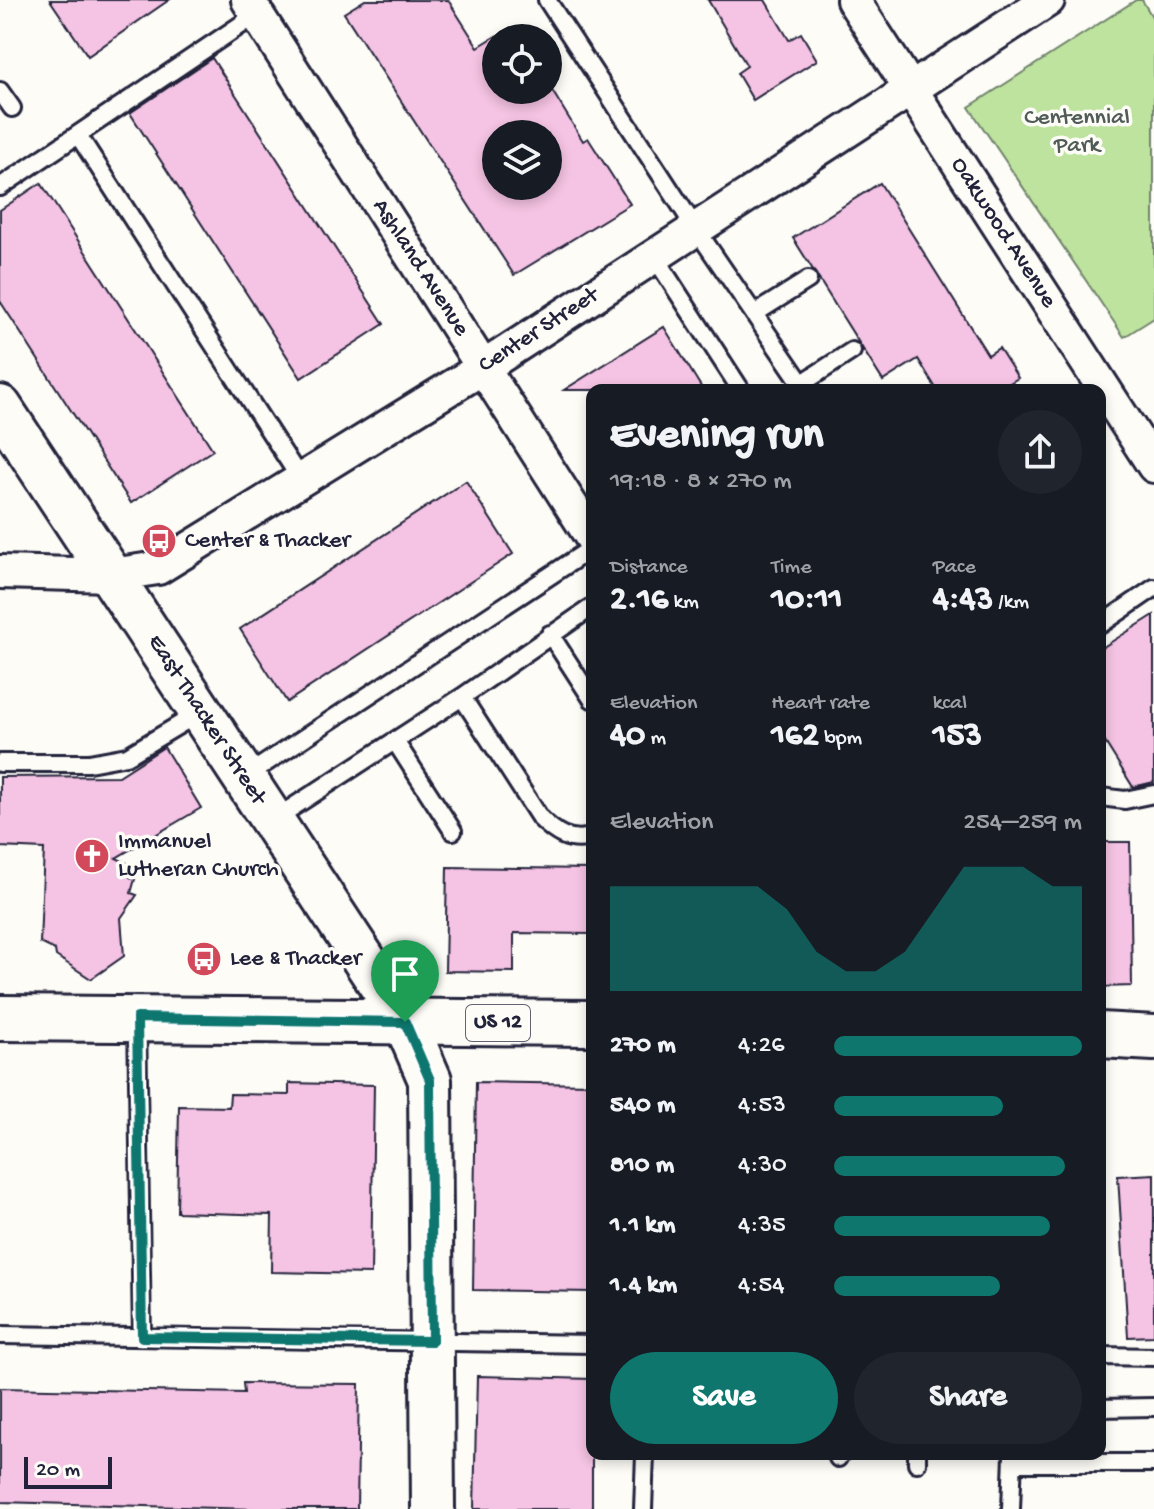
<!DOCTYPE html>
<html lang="en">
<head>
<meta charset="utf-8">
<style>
  body { margin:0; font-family:"Gochi Hand",sans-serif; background:#20242c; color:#f1f3f6; height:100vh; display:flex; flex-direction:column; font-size:30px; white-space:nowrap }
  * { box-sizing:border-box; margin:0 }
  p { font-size:26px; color:#9ea1a6 }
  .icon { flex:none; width:44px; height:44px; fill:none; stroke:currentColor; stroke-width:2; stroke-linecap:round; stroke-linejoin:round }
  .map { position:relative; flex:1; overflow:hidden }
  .drawer { position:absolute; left:586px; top:384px; width:520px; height:1076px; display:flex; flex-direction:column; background:#171b24; border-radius:16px; box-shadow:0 4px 12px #0003 }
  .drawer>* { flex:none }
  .buttons { position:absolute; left:482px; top:24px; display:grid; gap:16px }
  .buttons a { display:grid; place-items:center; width:80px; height:80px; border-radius:50%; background:#171b24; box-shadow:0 4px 12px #0003; font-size:40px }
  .scale { position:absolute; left:24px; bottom:20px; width:88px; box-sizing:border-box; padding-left:8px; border:4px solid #22223b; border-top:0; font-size:22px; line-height:28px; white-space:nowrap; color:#22223b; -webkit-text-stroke:6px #fdfcf7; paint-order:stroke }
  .pin { position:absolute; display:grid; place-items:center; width:68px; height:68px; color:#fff; margin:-82px -34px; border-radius:50% 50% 50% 0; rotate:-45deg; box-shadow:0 0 8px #0007 }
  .pin .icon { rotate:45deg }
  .round { display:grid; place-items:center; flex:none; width:84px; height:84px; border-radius:42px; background:#20242c }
  .head { display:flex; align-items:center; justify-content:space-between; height:136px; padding:0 24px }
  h1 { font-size:44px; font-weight:700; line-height:60px }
  .stats { display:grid; grid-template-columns:repeat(3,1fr); gap:12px; height:136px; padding:8px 24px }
  .stats div { display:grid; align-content:center }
  .stats b { font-size:34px; font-weight:700 }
  .stats small { font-size:22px; font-weight:400 }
  .stats p { font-size:22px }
  .chart { height:224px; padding:16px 24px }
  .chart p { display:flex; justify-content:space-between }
  .chart svg { width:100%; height:144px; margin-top:8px; fill:#0f766e; opacity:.7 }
  .primary-button { display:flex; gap:16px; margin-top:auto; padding:16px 24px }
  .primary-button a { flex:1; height:92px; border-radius:48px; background:#0f766e; color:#fff; font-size:32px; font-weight:700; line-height:92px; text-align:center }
  .primary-button a+a { background:#20242c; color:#f1f3f6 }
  ul { padding:0 24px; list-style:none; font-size:26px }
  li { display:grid; grid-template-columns:128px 96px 1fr; align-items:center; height:60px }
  li i { height:20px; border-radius:10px; background:#0f766e }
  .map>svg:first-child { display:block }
  .green { fill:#bee39e; stroke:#70826c; stroke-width:2 }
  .building { fill:#f5c3e3; stroke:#22223b; stroke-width:2; fill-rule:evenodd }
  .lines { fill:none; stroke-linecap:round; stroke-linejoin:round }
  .service-casing { stroke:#22223b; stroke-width:22 }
  .minor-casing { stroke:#22223b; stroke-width:38 }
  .tertiary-casing { stroke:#22223b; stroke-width:48 }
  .primary-casing { stroke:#22223b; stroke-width:50 }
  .service { stroke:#fdfcf7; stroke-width:16 }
  .minor { stroke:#fdfcf7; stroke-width:32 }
  .tertiary { stroke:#fdfcf7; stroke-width:42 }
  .primary { stroke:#fdfcf7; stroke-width:44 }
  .route-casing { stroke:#fff; stroke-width:16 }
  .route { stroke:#0f766e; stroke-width:10 }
  .labels { text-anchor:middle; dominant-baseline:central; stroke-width:7; stroke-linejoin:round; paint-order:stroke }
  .shield { fill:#fdfcf7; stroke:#646373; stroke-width:2 }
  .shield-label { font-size:22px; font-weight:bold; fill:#22223b }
  .park-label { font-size:24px; fill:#515c59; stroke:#fdfcf7 }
  .street-label { font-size:24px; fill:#22223b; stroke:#fdfcf7 }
  .poi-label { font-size:24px; fill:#22223b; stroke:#fdfcf7; text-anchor:start }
</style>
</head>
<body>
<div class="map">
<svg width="1154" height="1509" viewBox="0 0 1154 1509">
  <rect width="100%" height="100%" fill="#fdfcf7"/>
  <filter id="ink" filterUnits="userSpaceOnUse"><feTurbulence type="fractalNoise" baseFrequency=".0125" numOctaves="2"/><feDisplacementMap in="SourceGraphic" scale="16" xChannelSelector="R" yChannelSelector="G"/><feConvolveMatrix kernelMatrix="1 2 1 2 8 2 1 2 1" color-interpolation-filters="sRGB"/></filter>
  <g filter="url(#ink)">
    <path class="green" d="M 1136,0 L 1142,0 L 1154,20 L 1154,318 L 1124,337 L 969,107 Z"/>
    <path class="building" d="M 50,0 L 169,0 L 88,56 Z
      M 365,0 L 448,0 L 478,47 L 496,36 L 496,90 L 548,90 L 548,84 L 583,141 L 588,138 L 630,204 L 514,275 L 344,13 ZM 496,134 L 548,134 L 548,186 L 496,186 Z
      M 708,0 L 765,0 L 789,40 L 801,33 L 817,60 L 753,100 L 737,73 L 747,66 Z
      M 212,58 L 384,324 L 301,378 L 130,113 Z
      M 41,183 L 213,450 L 131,503 L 0,301 L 0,210 Z
      M 880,183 L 988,355 L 999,348 L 1018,378 L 998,390 L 937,390 L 918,359 L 883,381 L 793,238 Z
      M 664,327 L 703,390 L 564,390 Z
      M 466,481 L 513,554 L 287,702 L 240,629 Z
      M 1154,615 L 1154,782 L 1133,787 L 1100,734 L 1100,649 Z
      M 164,747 L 201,808 L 116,858 L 135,867 L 130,877 L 135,879 L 131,893 L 137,895 L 121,918 L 124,956 L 91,979 L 56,956 L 55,950 L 40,943 L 44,849 L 0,847 L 0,777 L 119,776 Z
      M 1100,842 L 1130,842 L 1132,986 L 1100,987 Z
      M 447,867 L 592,869 L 592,934 L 514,933 L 514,972 L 445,971 Z
      M 476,1082 L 592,1084 L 592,1292 L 473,1290 Z
      M 289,1083 L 374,1085 L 371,1274 L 271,1272 L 272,1215 L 177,1212 L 179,1106 L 229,1107 L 230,1094 L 289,1095 Z
      M 1154,1174 L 1154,1336 L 1128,1337 L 1118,1176 Z
      M 477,1376 L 592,1379 L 592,1509 L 474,1509 Z
      M 243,1383 L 359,1384 L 357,1509 L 254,1509 L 0,1502 L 0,1388 L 244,1393 Z"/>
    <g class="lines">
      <defs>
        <path id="service" d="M 547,0 L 696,229 L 806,390
          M 0,91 L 12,108
          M 78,135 L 301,480
          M 0,187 L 257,14
          M 654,256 L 741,390
          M 754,314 L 808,280
          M 801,384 L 852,351
          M 1100,625 L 1154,588
          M 550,634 L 592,699
          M 462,697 L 540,818 C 555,833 569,843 592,837
          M 395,741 L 453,831
          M 0,763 L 89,763 L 127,756 L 199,713
          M 246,776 L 592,548
          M 1100,797 L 1125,800 L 1154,794
          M 273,820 L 462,697 L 592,607
          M 137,1019 L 142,1337
          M 0,1335 L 592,1344
          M 1100,1356 L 1154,1357
          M 1100,1408 L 1154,1407
          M 917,1454 L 917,1463
          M 838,1458 L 838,1454
          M 1013,1463 L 1154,1463
          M 643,1509 L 645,1454
          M 1011,1509 L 1013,1455"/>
        <path id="minor" d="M 248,0 L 592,538
          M 853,0 L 1154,466
          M 0,572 L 111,575 L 158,568 L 484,367 L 1048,0"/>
        <path id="tertiary" d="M 0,407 L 405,1022 L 430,1080 L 433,1509"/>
        <path id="primary" d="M 0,1018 L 592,1023
          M 1100,1035 L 1154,1038"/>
      </defs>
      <use href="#service" class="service-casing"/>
      <use href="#minor" class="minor-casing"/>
      <use href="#tertiary" class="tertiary-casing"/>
      <use href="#primary" class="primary-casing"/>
      <use href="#service" class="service"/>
      <use href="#minor" class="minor"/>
      <use href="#tertiary" class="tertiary"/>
      <use href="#primary" class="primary"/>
    </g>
  </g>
  <g class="lines" filter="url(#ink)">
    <defs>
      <path id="route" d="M 137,1018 L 405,1022 L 430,1080 L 432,1341 L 142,1337 Z"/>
    </defs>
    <use href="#route" class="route-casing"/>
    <use href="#route" class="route"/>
  </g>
  <defs>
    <symbol id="bus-disc" viewBox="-11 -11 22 22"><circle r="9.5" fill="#d1495b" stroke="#fdfcf7"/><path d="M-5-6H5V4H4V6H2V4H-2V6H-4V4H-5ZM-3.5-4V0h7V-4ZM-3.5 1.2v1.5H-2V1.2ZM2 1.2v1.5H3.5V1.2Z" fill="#fff"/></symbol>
    <symbol id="church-disc" viewBox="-11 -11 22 22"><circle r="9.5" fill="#d1495b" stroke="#fdfcf7"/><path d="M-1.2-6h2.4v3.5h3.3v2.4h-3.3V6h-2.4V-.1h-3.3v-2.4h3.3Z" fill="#fff"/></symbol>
  </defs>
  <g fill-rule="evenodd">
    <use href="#bus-disc" x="139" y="521" width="40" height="40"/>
    <use href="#church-disc" x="72" y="836" width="40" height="40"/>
    <use href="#bus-disc" x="184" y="939" width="40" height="40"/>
  </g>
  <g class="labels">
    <rect class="shield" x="466" y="1005" width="64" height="36" rx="6"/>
    <g class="shield-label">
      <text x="498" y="1023">US 12</text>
    </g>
    <g class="park-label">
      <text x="1077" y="118">Centennial<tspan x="1077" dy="28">Park</tspan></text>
    </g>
    <g class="street-label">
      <text transform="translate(1003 233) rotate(57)">Oakwood Avenue</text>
      <text transform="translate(420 268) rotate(57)">Ashland Avenue</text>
      <text transform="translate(539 331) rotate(-33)">Center Street</text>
      <text transform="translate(206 720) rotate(57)">East Thacker Street</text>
    </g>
    <g class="poi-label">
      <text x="185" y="541">Center &amp; Thacker</text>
      <text x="118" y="842">Immanuel<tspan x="118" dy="28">Lutheran Church</tspan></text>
      <text x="230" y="959">Lee &amp; Thacker</text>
    </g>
  </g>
</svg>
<div class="buttons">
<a><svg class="icon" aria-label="locate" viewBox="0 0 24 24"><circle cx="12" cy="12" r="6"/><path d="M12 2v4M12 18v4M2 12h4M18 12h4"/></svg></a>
<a><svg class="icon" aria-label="layers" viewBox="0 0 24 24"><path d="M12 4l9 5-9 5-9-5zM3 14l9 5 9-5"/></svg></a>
</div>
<div class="scale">20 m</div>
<div class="pin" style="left:405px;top:1022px;background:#1e9e55"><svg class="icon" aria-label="arrive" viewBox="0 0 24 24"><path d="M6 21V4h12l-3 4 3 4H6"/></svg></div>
<section class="drawer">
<div class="head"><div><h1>Evening run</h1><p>19:18 · 8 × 270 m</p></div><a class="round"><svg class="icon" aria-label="share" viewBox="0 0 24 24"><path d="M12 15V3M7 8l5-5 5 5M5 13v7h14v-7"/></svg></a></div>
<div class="stats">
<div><p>Distance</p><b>2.16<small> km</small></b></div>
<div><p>Time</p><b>10:11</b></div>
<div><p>Pace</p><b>4:43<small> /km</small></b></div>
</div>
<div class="stats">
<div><p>Elevation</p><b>40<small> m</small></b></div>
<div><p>Heart rate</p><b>162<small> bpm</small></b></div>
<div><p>kcal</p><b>153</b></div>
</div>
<div class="chart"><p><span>Elevation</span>254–259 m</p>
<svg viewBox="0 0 160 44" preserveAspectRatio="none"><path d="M0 44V12L10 12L20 12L30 12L40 12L50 12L60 19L70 32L80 38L90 38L100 32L110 19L120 6L130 6L140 6L150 12L160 12V44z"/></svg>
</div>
<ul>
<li><b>270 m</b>4:26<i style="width:100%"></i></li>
<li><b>540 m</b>4:53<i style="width:68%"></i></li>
<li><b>810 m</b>4:30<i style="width:93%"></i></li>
<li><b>1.1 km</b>4:35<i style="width:87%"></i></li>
<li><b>1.4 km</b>4:54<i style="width:67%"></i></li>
</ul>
<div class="primary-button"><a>Save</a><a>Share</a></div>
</section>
</div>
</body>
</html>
